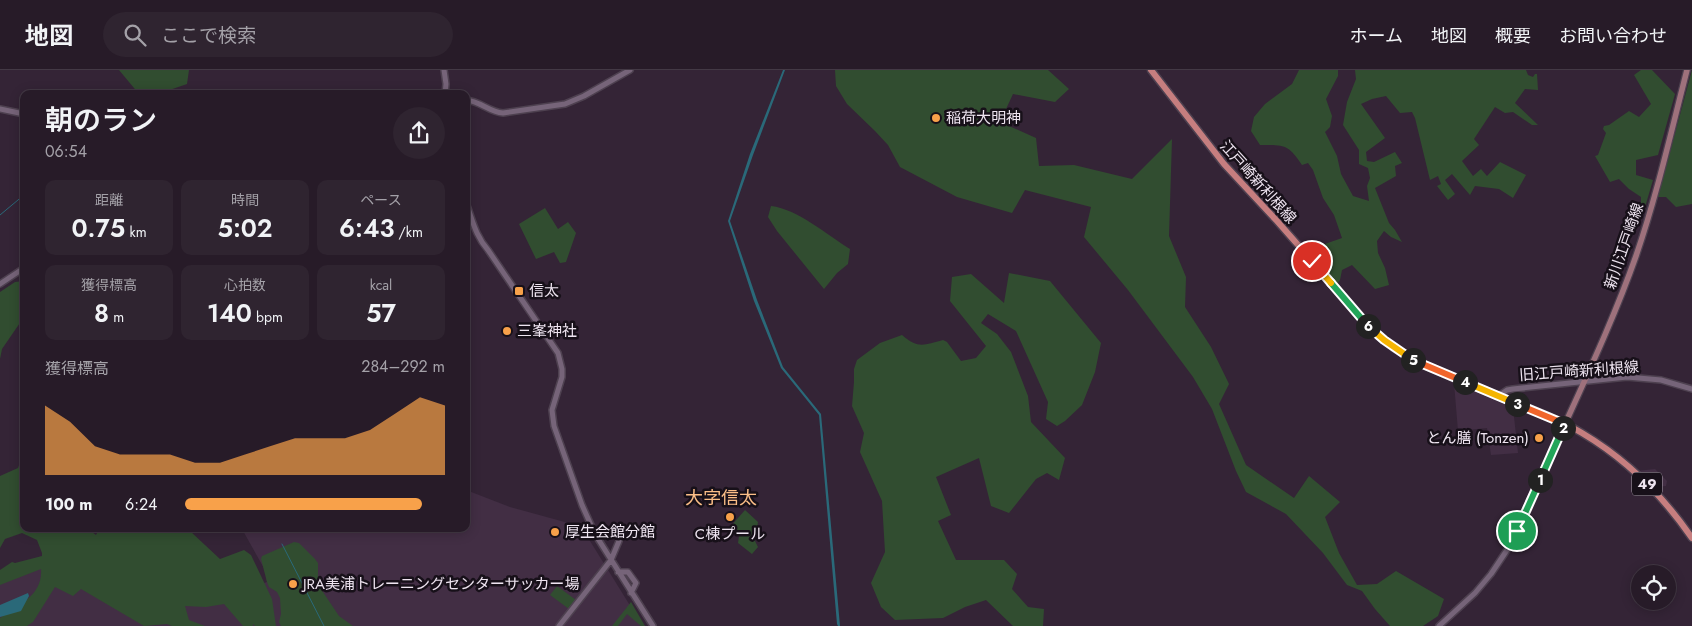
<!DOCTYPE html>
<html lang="ja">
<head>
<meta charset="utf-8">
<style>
  body { margin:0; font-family:Jost,"Noto Sans JP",sans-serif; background:#2f2430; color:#f1f3f6; height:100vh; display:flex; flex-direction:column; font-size:19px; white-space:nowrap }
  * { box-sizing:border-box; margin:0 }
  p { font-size:16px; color:#a4a1a8 }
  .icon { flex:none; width:28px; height:28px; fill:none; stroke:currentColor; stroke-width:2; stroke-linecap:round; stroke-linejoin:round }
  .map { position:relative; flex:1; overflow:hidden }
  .sheet { position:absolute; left:20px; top:20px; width:450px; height:442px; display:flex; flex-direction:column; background:#271b28; border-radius:10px; box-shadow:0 2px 12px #0003,0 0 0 1px #433945 }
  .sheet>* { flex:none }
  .buttons { position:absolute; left:1631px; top:495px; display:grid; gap:10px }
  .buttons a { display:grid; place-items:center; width:45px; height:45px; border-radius:50%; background:#271b28; box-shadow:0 2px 12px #0003,0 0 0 1px #433945; font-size:25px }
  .pin { position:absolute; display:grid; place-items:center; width:42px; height:42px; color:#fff; margin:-21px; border:2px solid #fff; border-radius:50%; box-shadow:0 1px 5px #0007 }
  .km { position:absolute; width:25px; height:25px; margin:-12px; border-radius:50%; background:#222; color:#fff; font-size:14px; line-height:25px; text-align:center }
  .round { display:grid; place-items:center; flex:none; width:52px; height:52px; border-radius:26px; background:#2f2430 }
  .summary { display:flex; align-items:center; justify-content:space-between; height:85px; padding:0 25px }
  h1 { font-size:28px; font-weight:600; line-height:38px }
  .metrics { display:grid; grid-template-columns:repeat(3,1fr); gap:8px; height:85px; padding:5px 25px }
  .metrics div { display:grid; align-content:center; border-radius:10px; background:#2f2430; text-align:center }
  .metrics b { font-size:25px; font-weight:600 }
  .metrics small { font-size:14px; font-weight:400 }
  .metrics p { font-size:14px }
  .chart { height:140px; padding:10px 25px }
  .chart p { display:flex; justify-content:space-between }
  .chart svg { width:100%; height:90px; margin-top:5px; fill:#f8a14a; opacity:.7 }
  ul { padding:0 25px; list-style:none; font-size:16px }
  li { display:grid; grid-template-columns:80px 60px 1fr; align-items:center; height:38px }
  li i { height:12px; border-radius:6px; background:#f8a14a }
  header { display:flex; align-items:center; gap:30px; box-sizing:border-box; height:70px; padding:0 25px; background:#271b28; border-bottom:1px solid #433945 }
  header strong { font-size:24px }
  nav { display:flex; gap:28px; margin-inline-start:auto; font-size:18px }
  .search { width:350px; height:45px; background:#2f2430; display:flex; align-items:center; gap:12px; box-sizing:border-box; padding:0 18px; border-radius:28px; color:#a4a1a8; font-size:19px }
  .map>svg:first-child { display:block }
  .built { fill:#422e44 }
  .green { fill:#314d30 }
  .water { fill:#2a6979 }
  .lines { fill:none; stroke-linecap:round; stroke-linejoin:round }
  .stream { stroke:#2a6979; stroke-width:1 }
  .tertiary-casing { stroke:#4e4150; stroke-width:8 }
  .secondary-casing { stroke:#4e4150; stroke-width:8 }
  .primary-casing { stroke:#4e4150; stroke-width:9 }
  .tertiary { stroke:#766479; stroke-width:5 }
  .secondary { stroke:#9e717c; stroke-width:5.5 }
  .primary { stroke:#c67e7f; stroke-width:6 }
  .split-1-casing { stroke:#fff; stroke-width:10 }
  .split-2-casing { stroke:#fff; stroke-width:10 }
  .split-3-casing { stroke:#fff; stroke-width:10 }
  .split-4-casing { stroke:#fff; stroke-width:10 }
  .split-5-casing { stroke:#fff; stroke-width:10 }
  .split-6-casing { stroke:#fff; stroke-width:10 }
  .split-7-casing { stroke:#fff; stroke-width:10 }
  .split-8-casing { stroke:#fff; stroke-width:10 }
  .split-1 { stroke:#22a559; stroke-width:6 }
  .split-2 { stroke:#22a559; stroke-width:6 }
  .split-3 { stroke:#f0652b; stroke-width:6 }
  .split-4 { stroke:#f5b400; stroke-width:6 }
  .split-5 { stroke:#f0652b; stroke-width:6 }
  .split-6 { stroke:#f5b400; stroke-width:6 }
  .split-7 { stroke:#22a559; stroke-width:6 }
  .split-8 { stroke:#f5b400; stroke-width:6 }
  .poi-dot { fill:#f8a14a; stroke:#171019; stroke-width:2 }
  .labels { text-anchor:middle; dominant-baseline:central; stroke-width:5; stroke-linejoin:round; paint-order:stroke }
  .shield { fill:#171019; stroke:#aea4b0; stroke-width:1 }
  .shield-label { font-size:14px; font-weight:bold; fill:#eee4f0 }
  .poi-label { font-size:15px; fill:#eee4f0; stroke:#171019; text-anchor:start }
  .street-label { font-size:15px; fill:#eee4f0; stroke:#171019 }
  .quarter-label { font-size:18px; fill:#fbbe87; stroke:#171019 }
</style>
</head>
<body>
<header>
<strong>地図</strong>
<div class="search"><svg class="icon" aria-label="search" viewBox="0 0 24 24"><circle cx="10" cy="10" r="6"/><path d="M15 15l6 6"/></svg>ここで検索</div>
<nav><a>ホーム</a><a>地図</a><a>概要</a><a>お問い合わせ</a></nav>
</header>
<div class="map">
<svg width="1692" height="556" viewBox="0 0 1692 556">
  <rect width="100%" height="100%" fill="#342436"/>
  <path class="built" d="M 1454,313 L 1513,338 L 1518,383 L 1491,385 L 1487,358 L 1458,361 Z
    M 1655,399 L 1667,411 L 1666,416 L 1654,417 L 1637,401 Z
    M 466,420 L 510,437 L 583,457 L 590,471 L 639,550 L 645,556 L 0,556 L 0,506 L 39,492 L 225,526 L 267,512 L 265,500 L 242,459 L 466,459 Z"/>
  <path class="green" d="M 119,0 L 189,0 L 187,14 L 158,24 L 139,24 Z
    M 835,0 L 1048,0 L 1069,19 L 1055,32 L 1013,24 L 1000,52 L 1036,68 L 1039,96 L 1074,95 L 1132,109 L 1172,69 L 1169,166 L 1186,207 L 1185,237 L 1211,277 L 1229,314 L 1219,334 L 1246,395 L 1294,428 L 1309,406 L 1340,432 L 1325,447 L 1339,483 L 1357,515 L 1377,514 L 1396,501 L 1444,529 L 1438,546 L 1423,556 L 1390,556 L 1375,539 L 1362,521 L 1347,515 L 1323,483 L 1286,444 L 1246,422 L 1236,401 L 1212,339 L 1193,307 L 1128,220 L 1084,167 L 1091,137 L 1025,120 L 1012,143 L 957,127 L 900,97 L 888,75 L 875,61 L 847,34 L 836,16 Z
    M 1299,0 L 1338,0 L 1338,6 L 1326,29 L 1332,46 L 1330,57 L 1325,62 L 1337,86 L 1341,104 L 1353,126 L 1369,131 L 1367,116 L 1370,108 L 1368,98 L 1359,94 L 1359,80 L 1343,55 L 1347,32 L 1356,9 L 1355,0 L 1526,0 L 1528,5 L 1533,7 L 1535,4 L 1537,4 L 1538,20 L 1525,19 L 1515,33 L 1538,55 L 1532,55 L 1513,42 L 1505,43 L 1495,37 L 1474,69 L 1479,75 L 1462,91 L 1473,106 L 1481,99 L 1487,106 L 1500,92 L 1526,105 L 1513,128 L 1499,119 L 1475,116 L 1470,125 L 1452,104 L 1445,110 L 1455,124 L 1448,130 L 1437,116 L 1441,114 L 1438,106 L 1430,110 L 1415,48 L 1412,42 L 1400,43 L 1386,26 L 1372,29 L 1361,34 L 1385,68 L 1366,82 L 1367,91 L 1374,92 L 1395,82 L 1402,93 L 1395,96 L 1396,106 L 1375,118 L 1389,153 L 1395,160 L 1402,172 L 1391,167 L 1384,161 L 1377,171 L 1378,183 L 1385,198 L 1389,215 L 1375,219 L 1352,195 L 1342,200 L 1340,210 L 1337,214 L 1321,196 L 1322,175 L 1342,168 L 1334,145 L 1323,128 L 1313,100 L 1308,93 L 1302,95 C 1288,74 1285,75 1260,75 L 1251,61 L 1254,47 L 1265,34 L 1292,14 Z
    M 1641,0 L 1652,0 L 1675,24 L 1658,85 L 1636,90 L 1636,105 L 1653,110 L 1643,144 L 1635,139 L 1641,134 L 1641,127 L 1629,119 L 1619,109 L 1610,112 L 1595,86 L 1598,85 L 1606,63 L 1603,59 L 1604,56 L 1609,55 L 1629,41 L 1639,47 L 1651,34 L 1634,5 Z
    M 1692,0 L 1692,134 L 1676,137 L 1666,127 L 1658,127 Z
    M 771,136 C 798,139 827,165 850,179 L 848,194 L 837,203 L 824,219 L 777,161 L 768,147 Z
    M 545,138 L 558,159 L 568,152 L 576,163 L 566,192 L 560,193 L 554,182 L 536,189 L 519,154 Z
    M 1009,203 L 1050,211 L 1101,273 L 1095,302 L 1082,335 L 1065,351 L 1057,356 L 1046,349 L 1048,332 L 1016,261 L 988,244 L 981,253 L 997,264 L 1011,282 L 1028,326 L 1031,352 L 1065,388 L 1059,410 L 1047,403 L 1036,409 L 1009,443 L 991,436 L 979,388 L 936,407 L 951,445 L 938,451 L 956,490 L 1004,490 L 1017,504 L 1012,519 L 1028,537 L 1044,539 L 1043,556 L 1013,556 L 986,530 L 965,537 L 943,548 L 895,550 L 881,537 L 871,513 L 885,482 L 882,431 L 860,382 L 864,363 L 852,336 L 854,312 L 854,299 L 857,290 L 880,273 L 902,265 C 918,279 924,275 943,270 L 947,272 L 961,291 L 976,288 L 986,276 L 950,231 L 952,207 L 971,204 L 1004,233 Z
    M 24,211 L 24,247 L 2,279 L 0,289 L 0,222 L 15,212 Z
    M 24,381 L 24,459 L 88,459 L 96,465 L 99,459 L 185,459 L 190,461 L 220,489 L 244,480 L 251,485 L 272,529 L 276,556 L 255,556 L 253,554 L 253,556 L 243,556 L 224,534 L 206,537 L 185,536 L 189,550 L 205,556 L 172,556 L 167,554 L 144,556 L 81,519 L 73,526 L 55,517 L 33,552 L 27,556 L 0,556 L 0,548 C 19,535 43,525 41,499 L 0,515 L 0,500 L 12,492 L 15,493 L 42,486 L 42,483 L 37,470 L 22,463 L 5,469 L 0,478 L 0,406 L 18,398 Z
    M 745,440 L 758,452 L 755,471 L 758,477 L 752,484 L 738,473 L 739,466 L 730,457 Z
    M 294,472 L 299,473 L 315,489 L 318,493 L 318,511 L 323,522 L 339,546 L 353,556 L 281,556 L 279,552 L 281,544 L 280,528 L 277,522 L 269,517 L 267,512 L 261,489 L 262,486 Z
    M 557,516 L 576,530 L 569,539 L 550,525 Z
    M 631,532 L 645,556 L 641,556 L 627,544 L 618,556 L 612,556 Z"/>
  <path class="water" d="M 783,0 L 785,0 L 753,85 L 730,151 L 757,230 L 783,297 L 821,344 L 840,556 L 838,556 L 837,554 L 819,345 L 781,298 L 754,231 L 728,151 L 750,84 Z
    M 28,523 L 29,526 L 21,541 L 0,547 L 0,535 Z"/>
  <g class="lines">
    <path class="stream" d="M 0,145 L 24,125
      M 282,474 L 324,556"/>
    <defs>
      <path id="tertiary" d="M 444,0 L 446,14 L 445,24
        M 466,30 C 480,31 489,42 503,43 L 565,34 L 584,26 L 630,0
        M 0,39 L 24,44
        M 466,133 C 473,151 475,165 488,180 L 558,283 L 562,299 L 562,307 L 552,340 L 554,356 L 582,435 L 595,464 L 653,556
        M 0,214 L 24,198
        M 1498,326 L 1507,320 L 1513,319 L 1627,307 L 1661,310 L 1692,319
        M 618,502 L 628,502 L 636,513 L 631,523
        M 559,556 L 611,490 L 619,471
        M 1439,556 L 1475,523 L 1491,504 L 1507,480 L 1565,354"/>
      <path id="secondary" d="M 1565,354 C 1590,299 1616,243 1636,186 C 1657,125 1671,62 1687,0"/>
      <path id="primary" d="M 1151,0 L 1224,94 L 1277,151 L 1372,259 L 1394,278 L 1424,295 C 1454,308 1485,321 1516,333 C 1538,342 1561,350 1582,363 C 1626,389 1663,426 1692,468"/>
    </defs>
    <use href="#tertiary" class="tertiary-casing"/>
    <use href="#secondary" class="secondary-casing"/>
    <use href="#primary" class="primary-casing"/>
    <use href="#tertiary" class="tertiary"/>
    <use href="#secondary" class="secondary"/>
    <use href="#primary" class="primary"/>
  </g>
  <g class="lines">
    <defs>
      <path id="split-1" d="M 1517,461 L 1540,410"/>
      <path id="split-2" d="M 1540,410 L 1563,358"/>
      <path id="split-3" d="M 1517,334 L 1565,354 L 1563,358"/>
      <path id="split-4" d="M 1465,312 L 1517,334"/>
      <path id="split-5" d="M 1413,290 L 1465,312"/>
      <path id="split-6" d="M 1368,256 L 1384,270 L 1413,290"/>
      <path id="split-7" d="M 1331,213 L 1368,256"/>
      <path id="split-8" d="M 1312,191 L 1331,213"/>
    </defs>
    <use href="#split-1" class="split-1-casing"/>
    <use href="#split-2" class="split-2-casing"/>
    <use href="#split-3" class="split-3-casing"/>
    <use href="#split-4" class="split-4-casing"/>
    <use href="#split-5" class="split-5-casing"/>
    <use href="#split-6" class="split-6-casing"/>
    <use href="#split-7" class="split-7-casing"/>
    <use href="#split-8" class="split-8-casing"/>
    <use href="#split-1" class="split-1"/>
    <use href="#split-2" class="split-2"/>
    <use href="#split-3" class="split-3"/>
    <use href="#split-4" class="split-4"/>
    <use href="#split-5" class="split-5"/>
    <use href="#split-6" class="split-6"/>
    <use href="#split-7" class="split-7"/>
    <use href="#split-8" class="split-8"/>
  </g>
  <g class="poi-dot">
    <circle cx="936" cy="48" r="5"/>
    <rect x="514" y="216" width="10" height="10" rx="2.5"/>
    <circle cx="507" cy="261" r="5"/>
    <circle cx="1539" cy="368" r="5"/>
    <circle cx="730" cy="447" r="5"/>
    <circle cx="555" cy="462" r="5"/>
    <circle cx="293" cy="514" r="5"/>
  </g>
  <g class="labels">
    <rect class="shield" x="1632" y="402.5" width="30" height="23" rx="4"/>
    <g class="shield-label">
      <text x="1647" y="414">49</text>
    </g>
    <g class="poi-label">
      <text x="946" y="48">稲荷大明神</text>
      <text x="529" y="221">信太</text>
      <text x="517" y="261">三峯神社</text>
      <text x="1529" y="368" text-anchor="end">とん膳 (Tonzen)</text>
      <text x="565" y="462">厚生会館分館</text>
      <text x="730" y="464" text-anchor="middle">C棟プール</text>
      <text x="303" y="514">JRA美浦トレーニングセンターサッカー場</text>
    </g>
    <g class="street-label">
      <text transform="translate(1258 112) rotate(48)">江戸崎新利根線</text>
      <text transform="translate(1624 176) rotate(-71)">新川江戸崎線</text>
      <text transform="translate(1579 301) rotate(-4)">旧江戸崎新利根線</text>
    </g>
    <g class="quarter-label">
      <text x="721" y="428">大字信太</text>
    </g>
  </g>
</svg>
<div class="buttons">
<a><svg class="icon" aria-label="locate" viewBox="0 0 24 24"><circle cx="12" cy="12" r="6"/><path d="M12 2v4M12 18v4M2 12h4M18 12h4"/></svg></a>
</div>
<div class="pin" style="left:1517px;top:461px;background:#1e9e55"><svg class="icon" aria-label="arrive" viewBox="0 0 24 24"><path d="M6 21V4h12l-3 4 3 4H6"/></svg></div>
<div class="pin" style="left:1312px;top:191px;background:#d93025"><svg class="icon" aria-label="check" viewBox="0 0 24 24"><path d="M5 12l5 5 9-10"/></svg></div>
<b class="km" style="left:1540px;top:410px">1</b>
<b class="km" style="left:1563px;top:358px">2</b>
<b class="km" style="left:1517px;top:334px">3</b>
<b class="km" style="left:1465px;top:312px">4</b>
<b class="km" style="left:1413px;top:290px">5</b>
<b class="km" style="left:1368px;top:256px">6</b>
<section class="sheet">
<div class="summary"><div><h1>朝のラン</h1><p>06:54</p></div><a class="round"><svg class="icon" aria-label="share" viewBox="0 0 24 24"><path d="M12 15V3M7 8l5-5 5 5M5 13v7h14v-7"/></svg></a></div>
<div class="metrics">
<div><p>距離</p><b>0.75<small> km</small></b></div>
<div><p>時間</p><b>5:02</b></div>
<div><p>ペース</p><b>6:43<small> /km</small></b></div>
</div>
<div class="metrics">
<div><p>獲得標高</p><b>8<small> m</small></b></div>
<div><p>心拍数</p><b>140<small> bpm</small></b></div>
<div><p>kcal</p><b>57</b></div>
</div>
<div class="chart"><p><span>獲得標高</span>284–292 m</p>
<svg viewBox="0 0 160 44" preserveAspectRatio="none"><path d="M0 44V10L10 18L20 30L30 34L40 34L50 34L60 38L70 38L80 34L90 30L100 26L110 26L120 26L130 22L140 14L150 6L160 10V44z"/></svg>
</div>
<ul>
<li><b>100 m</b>6:24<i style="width:91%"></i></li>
</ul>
</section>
</div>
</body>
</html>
